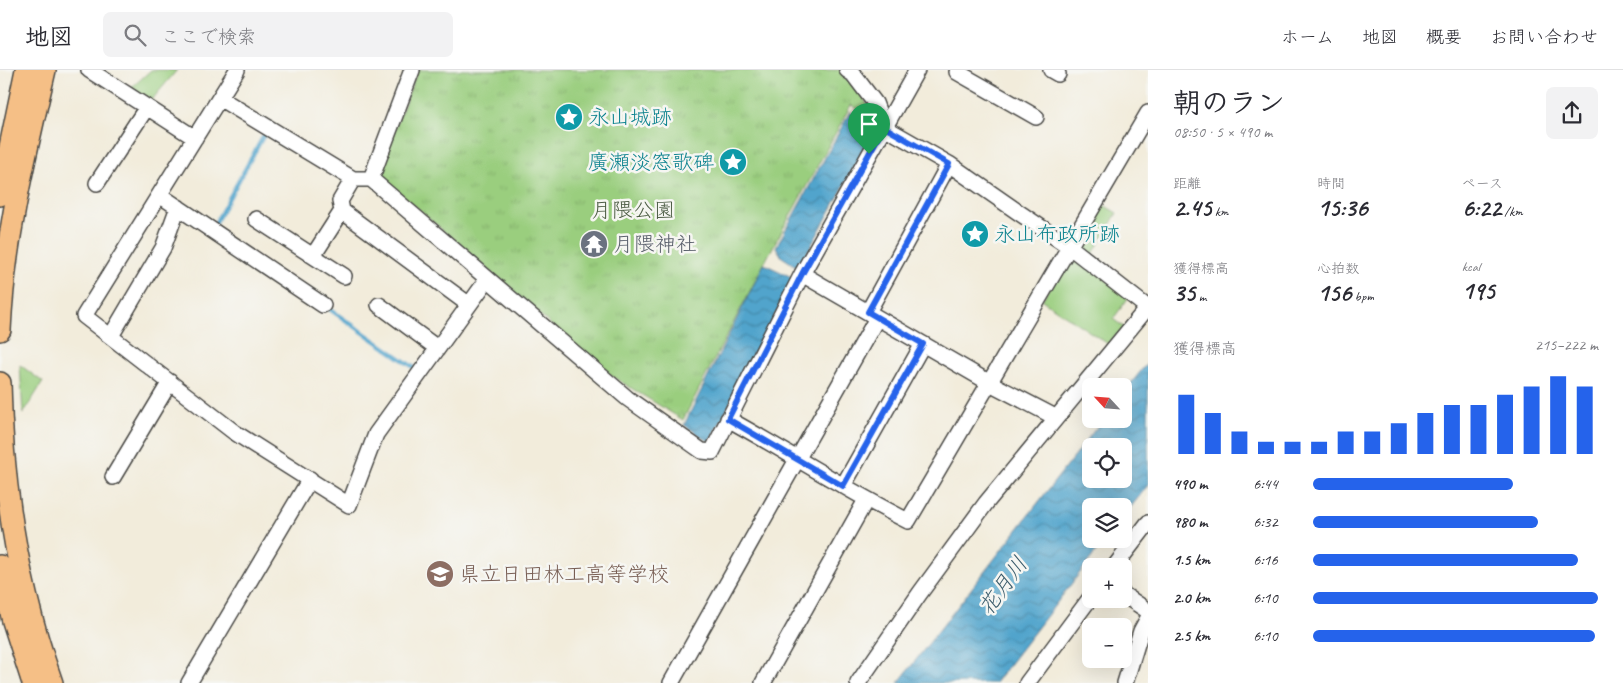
<!DOCTYPE html>
<html lang="ja">
<head>
<meta charset="utf-8">
<style>
  body { margin:0; font-family:Caveat,"Klee One",sans-serif; background:#f2f2f3; color:#2b2b33; height:100vh; display:flex; flex-direction:column; font-size:19px; white-space:nowrap }
  * { box-sizing:border-box; margin:0 }
  p { font-size:16px; color:#7c7c81 }
  .icon { flex:none; width:28px; height:28px; fill:none; stroke:currentColor; stroke-width:2; stroke-linecap:round; stroke-linejoin:round }
  .map { position:relative; flex:1; overflow:hidden }
  .panel { display:flex; flex-direction:column; background:#fff; width:475px }
  .panel>* { flex:none }
  .needle { width:32px; rotate:296deg }
  .tools { position:absolute; left:1082px; top:308px; display:grid; gap:10px }
  .tools a { display:grid; place-items:center; width:50px; height:50px; border-radius:8px; background:#fff; box-shadow:0 5px 20px #0002; font-size:25px }
  .pin { position:absolute; display:grid; place-items:center; width:42px; height:42px; color:#fff; margin:-51px -21px; border-radius:50% 50% 50% 0; rotate:-45deg; box-shadow:0 0 5px #0007 }
  .pin .icon { rotate:45deg }
  .round { display:grid; place-items:center; flex:none; width:52px; height:52px; border-radius:8px; background:#f2f2f3 }
  .head { display:flex; align-items:center; justify-content:space-between; height:85px; padding:0 25px }
  h1 { font-size:28px; font-weight:600; line-height:38px }
  .figures { display:grid; grid-template-columns:repeat(3,1fr); gap:8px; height:85px; padding:5px 25px }
  .figures div { display:grid; align-content:center }
  .figures b { font-size:25px; font-weight:600 }
  .figures small { font-size:14px; font-weight:400 }
  .figures p { font-size:14px }
  .chart { height:140px; padding:10px 25px }
  .chart p { display:flex; justify-content:space-between }
  .chart svg { width:100%; height:90px; margin-top:5px; stroke:#2563eb; stroke-width:6 }
  ul { padding:0 25px; list-style:none; font-size:16px }
  li { display:grid; grid-template-columns:80px 60px 1fr; align-items:center; height:38px }
  li i { height:12px; border-radius:6px; background:#2563eb }
  header { display:flex; align-items:center; gap:30px; box-sizing:border-box; height:70px; padding:0 25px; background:#fff; border-bottom:1px solid #e1e1e2 }
  header strong { font-size:24px }
  nav { display:flex; gap:28px; margin-inline-start:auto; font-size:18px }
  .search { width:350px; height:45px; background:#f2f2f3; display:flex; align-items:center; gap:12px; box-sizing:border-box; padding:0 18px; border-radius:8px; color:#7c7c81; font-size:19px }
  main { display:flex; flex:1; min-height:0 }
  .map>svg:first-child { display:block }
  .green { fill:#9ace7e; stroke:#627c54 }
  .park { fill:url(#park-tufts); stroke:#627c54 }
  .water { fill:url(#water-waves); stroke:#3e687c; fill-rule:evenodd }
  .lines { fill:none; stroke-linecap:round; stroke-linejoin:round }
  .stream { stroke:#51a4cc; stroke-width:4 }
  .minor-casing { stroke:#494845; stroke-width:18 }
  .highway-casing { stroke:#494845; stroke-width:24 }
  .minor { stroke:#fff; stroke-width:15 }
  .highway { stroke:#f5bf86; stroke-width:21 }
  .route-casing { stroke:#fff; stroke-width:10 }
  .route { stroke:#2563eb; stroke-width:6 }
  .labels { text-anchor:middle; dominant-baseline:central; stroke-width:5; stroke-linejoin:round; paint-order:stroke }
  .culture-label { font-size:21px; fill:#0d838f; stroke:#f6f6f2; text-anchor:start }
  .park-label { font-size:21px; fill:#4c5c44; stroke:#f6f6f2 }
  .worship-label { font-size:21px; fill:#5b616d; stroke:#f6f6f2; text-anchor:start }
  .education-label { font-size:21px; fill:#785e54; stroke:#f6f6f2; text-anchor:start }
  .water-label { font-size:22px; font-style:italic; fill:#3a5b6b; stroke:#f6f6f2 }
</style>
</head>
<body>
<header>
<strong>地図</strong>
<div class="search"><svg class="icon" aria-label="search" viewBox="0 0 24 24"><circle cx="10" cy="10" r="6"/><path d="M15 15l6 6"/></svg>ここで検索</div>
<nav><a>ホーム</a><a>地図</a><a>概要</a><a>お問い合わせ</a></nav>
</header>
<main>
<div class="map">
<svg width="1148" height="613" viewBox="0 0 1148 613">
  <defs>
    <pattern id="park-tufts" width="24" height="20" patternUnits="userSpaceOnUse" patternTransform="scale(1.25)"><rect width="24" height="20" fill="#9ace7e"/><path d="M3 7l-1-3M5 7V3M7 7l1-3M15 17l-1-3M17 17v-4M19 17l1-3" fill="none" stroke="#85b16d"/></pattern>
    <pattern id="water-waves" width="16" height="10" patternUnits="userSpaceOnUse" patternTransform="scale(1.25)"><rect width="16" height="10" fill="#51a4cc"/><path d="M0 5q4-4 8 0t8 0" fill="none" stroke="#4386a6"/></pattern>
  </defs>
  <rect width="100%" height="100%" fill="#f6f6f2"/>
  <filter id="ink" filterUnits="userSpaceOnUse"><feTurbulence type="fractalNoise" baseFrequency=".02" numOctaves="2"/><feDisplacementMap in="SourceGraphic" scale="10" xChannelSelector="R" yChannelSelector="G"/><feConvolveMatrix kernelMatrix="1 2 1 2 8 2 1 2 1" color-interpolation-filters="sRGB"/></filter>
  <filter id="wash" filterUnits="userSpaceOnUse"><feTurbulence type="fractalNoise" baseFrequency=".0096" numOctaves="4" result="noise"/><feDisplacementMap in="SourceGraphic" scale="20" xChannelSelector="R" yChannelSelector="G"/><feGaussianBlur stdDeviation="1.12" result="paint"/><feColorMatrix in="noise" values="0 0 0 0 0 0 0 0 0 0 0 0 0 0 0 0 0 1.4 0 .05"/><feComposite in="paint" operator="in"/></filter>
  <g filter="url(#wash)">
    <rect width="100%" height="100%" fill="#f2ecdb"/>
    <path class="green" d="M 151,0 L 177,0 L 151,31 L 131,18 Z
      M 1100,133 L 1117,143 L 1091,187 L 1075,174 Z
      M 1070,181 L 1129,227 L 1113,249 L 1125,258 L 1108,274 L 1042,230 Z
      M 20,295 L 43,312 L 23,344 Z"/>
    <path class="park" d="M 418,0 L 840,0 L 851,7 L 877,51 L 851,35 L 767,188 L 683,350 L 605,302 L 377,103 Z"/>
    <path class="water" d="M 850,42 L 876,58 L 799,198 L 782,187 L 776,177 Z
      M 764,194 L 794,208 L 710,372 L 684,355 Z
      M 1148,292 L 1148,415 L 1124,446 L 1124,436 L 1091,436 L 1091,469 L 1106,469 L 995,613 L 898,613 L 1103,349 L 1124,349 L 1124,322 ZM 1124,376 L 1124,409 L 1091,409 L 1091,376 Z"/>
    <g class="lines">
      <path class="stream" d="M 213,157 L 264,65
        M 325,236 L 416,299"/>
    </g>
  </g>
  <g filter="url(#ink)">
    <g class="lines">
      <defs>
        <path id="minor" d="M 89,0 L 195,68
          M 237,0 L 84,246 L 234,362 L 349,435 L 376,364 L 487,210
          M 412,0 L 371,109 L 627,328 L 702,381 L 712,382 L 802,204 L 917,0
          M 847,0 L 853,4 L 875,33 L 884,57 L 949,94 L 1018,142 L 1070,177 L 1148,238
          M 959,0 L 957,2 L 1036,47
          M 1051,0 L 1058,4
          M 221,29 L 338,100 L 353,109 L 371,109
          M 97,113 L 147,37
          M 161,126 L 323,235
          M 342,141 L 340,131 L 353,109
          M 256,149 L 313,186 L 342,141 L 468,234
          M 313,186 L 344,206
          M 802,204 L 990,313 L 1055,347
          M 379,235 L 437,278
          M 868,242 L 949,94
          M 111,266 L 163,178 L 178,137
          M 728,349 C 788,382 846,420 908,451 L 1148,43
          M 113,407 L 170,312
          M 843,416 L 923,274
          M 1115,496 L 1148,453
          M 1124,525 L 1148,541
          M 189,613 L 310,409
          M 671,613 L 877,248
          M 763,613 L 866,430
          M 858,613 L 920,523 L 986,433 L 1148,237
          M 1027,613 L 1091,527
          M 1125,613 L 1141,561 L 1148,548"/>
        <path id="highway" d="M 0,125 L 26,0
          M 0,260 C 4,172 25,86 45,0
          M 0,313 C 2,415 18,517 52,613
          M 0,496 L 13,551 L 33,613"/>
      </defs>
      <use href="#minor" class="minor-casing"/>
      <use href="#highway" class="highway-casing"/>
      <use href="#minor" class="minor"/>
      <use href="#highway" class="highway"/>
    </g>
  </g>
  <g class="lines" filter="url(#ink)">
    <defs>
      <path id="route" d="M 884,57 L 949,94 L 868,242 L 923,274 L 843,416 L 728,349 L 802,204 Z"/>
    </defs>
    <use href="#route" class="route-casing"/>
    <use href="#route" class="route"/>
  </g>
  <defs>
    <symbol id="sight-disc" viewBox="-11 -11 22 22"><circle r="9.5" fill="#0f9aa8" stroke="#f6f6f2"/><path d="M0-6L1.8-2.2L6-1.7L2.9 1.2L3.7 5.4L0 3.3L-3.7 5.4L-2.9 1.2L-6-1.7L-1.8-2.2Z" fill="#fff"/></symbol>
    <symbol id="temple-disc" viewBox="-11 -11 22 22"><circle r="9.5" fill="#6b7280" stroke="#f6f6f2"/><path d="M0-6L5-2H3V0L6.5 2.5H4V6H1.5V3h-3V6H-4V2.5H-6.5L-3 0V-2H-5Z" fill="#fff"/></symbol>
    <symbol id="school-disc" viewBox="-11 -11 22 22"><circle r="9.5" fill="#8d6e63" stroke="#f6f6f2"/><path d="M0-5L7-2L0 1L-7-2ZM-4 1L0 2.5L4 1V4Q0 6-4 4Z" fill="#fff"/></symbol>
  </defs>
  <g fill-rule="evenodd">
    <use href="#sight-disc" x="553" y="31" width="32" height="32"/>
    <use href="#sight-disc" x="717" y="76" width="32" height="32"/>
    <use href="#sight-disc" x="959" y="148" width="32" height="32"/>
    <use href="#temple-disc" x="578" y="158" width="32" height="32"/>
    <use href="#school-disc" x="424" y="488" width="32" height="32"/>
  </g>
  <g class="labels">
    <g class="culture-label">
      <text x="588" y="47">永山城跡</text>
      <text x="714" y="92" text-anchor="end">廣瀬淡窓歌碑</text>
      <text x="994" y="164">永山布政所跡</text>
    </g>
    <g class="park-label">
      <text x="633" y="140">月隈公園</text>
    </g>
    <g class="worship-label">
      <text x="613" y="174">月隈神社</text>
    </g>
    <g class="education-label">
      <text x="459" y="504">県立日田林工高等学校</text>
    </g>
    <g class="water-label">
      <text transform="translate(1003 516) rotate(-54)">花月川</text>
    </g>
  </g>
</svg>
<div class="tools">
<a><svg class="needle" viewBox="-14 -14 28 28"><path d="M0-13l5 13h-10z" fill="#e53935"/><path d="M0 13l5-13h-10z" fill="#7c7c81"/></svg></a>
<a><svg class="icon" aria-label="locate" viewBox="0 0 24 24"><circle cx="12" cy="12" r="6"/><path d="M12 2v4M12 18v4M2 12h4M18 12h4"/></svg></a>
<a><svg class="icon" aria-label="layers" viewBox="0 0 24 24"><path d="M12 4l9 5-9 5-9-5zM3 14l9 5 9-5"/></svg></a>
<a>+</a>
<a>−</a>
</div>
<div class="pin" style="left:869px;top:84px;background:#1e9e55"><svg class="icon" aria-label="arrive" viewBox="0 0 24 24"><path d="M6 21V4h12l-3 4 3 4H6"/></svg></div>
</div>
<section class="panel">
<div class="head"><div><h1>朝のラン</h1><p>08:50 · 5 × 490 m</p></div><a class="round"><svg class="icon" aria-label="share" viewBox="0 0 24 24"><path d="M12 15V3M7 8l5-5 5 5M5 13v7h14v-7"/></svg></a></div>
<div class="figures">
<div><p>距離</p><b>2.45<small> km</small></b></div>
<div><p>時間</p><b>15:36</b></div>
<div><p>ペース</p><b>6:22<small> /km</small></b></div>
</div>
<div class="figures">
<div><p>獲得標高</p><b>35<small> m</small></b></div>
<div><p>心拍数</p><b>156<small> bpm</small></b></div>
<div><p>kcal</p><b>195</b></div>
</div>
<div class="chart"><p><span>獲得標高</span>215–222 m</p>
<svg viewBox="0 0 160 44" preserveAspectRatio="none"><path d="M5 44V15M15 44V24M25 44V33M35 44V38M45 44V38M55 44V38M65 44V33M75 44V33M85 44V29M95 44V24M105 44V20M115 44V20M125 44V15M135 44V11M145 44V6M155 44V11"/></svg>
</div>
<ul>
<li><b>490 m</b>6:44<i style="width:70%"></i></li>
<li><b>980 m</b>6:32<i style="width:79%"></i></li>
<li><b>1.5 km</b>6:16<i style="width:93%"></i></li>
<li><b>2.0 km</b>6:10<i style="width:100%"></i></li>
<li><b>2.5 km</b>6:10<i style="width:99%"></i></li>
</ul>
</section>
</main>
</body>
</html>
